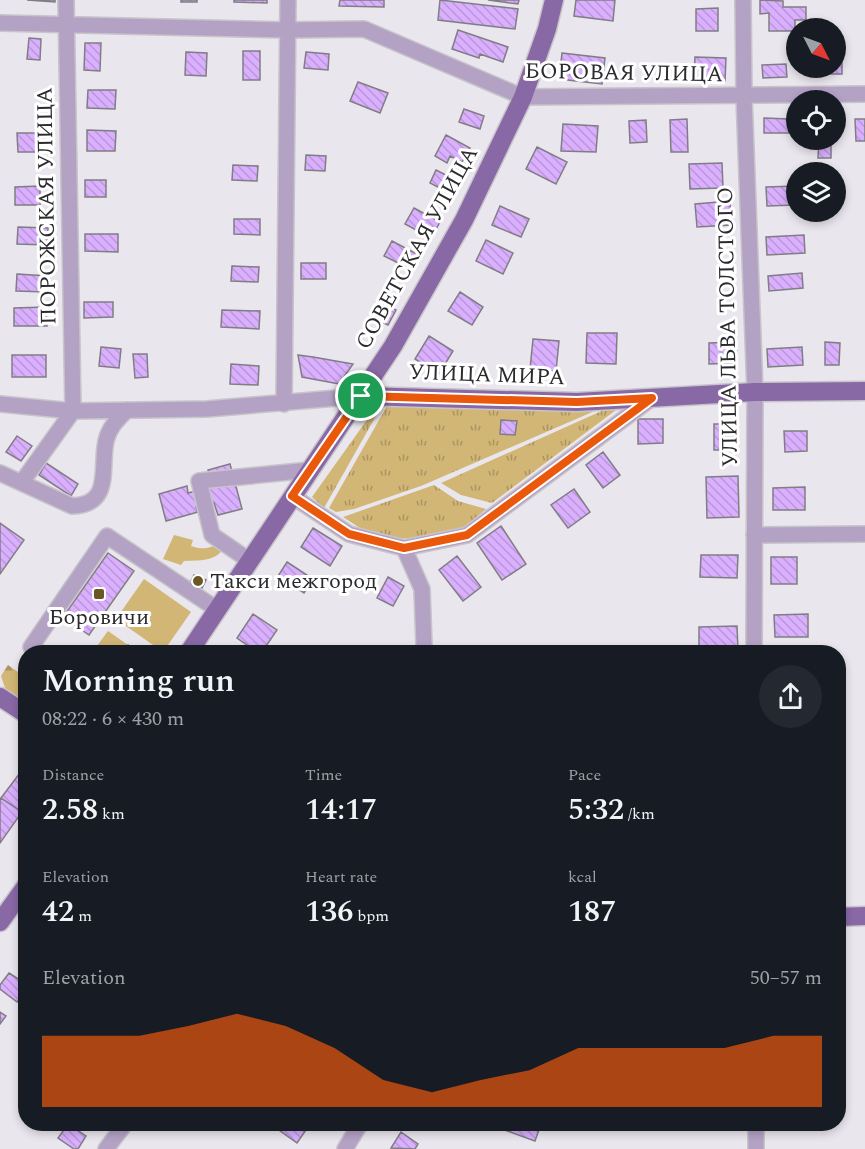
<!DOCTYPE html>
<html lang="en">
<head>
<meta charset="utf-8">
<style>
  body { margin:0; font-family:Spectral,serif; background:#242831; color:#f1f3f6; height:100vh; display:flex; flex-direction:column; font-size:22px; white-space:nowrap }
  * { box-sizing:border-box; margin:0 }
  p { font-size:20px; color:#9ea1a6 }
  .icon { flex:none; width:33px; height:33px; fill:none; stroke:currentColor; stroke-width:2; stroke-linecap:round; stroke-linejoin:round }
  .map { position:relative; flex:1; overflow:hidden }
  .drawer { position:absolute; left:18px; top:645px; width:828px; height:486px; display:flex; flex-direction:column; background:#171b24; border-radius:24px; box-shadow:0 3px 9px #0003 }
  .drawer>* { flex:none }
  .needle { width:39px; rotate:132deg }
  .buttons { position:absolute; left:786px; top:18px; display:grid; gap:12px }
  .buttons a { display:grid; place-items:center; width:60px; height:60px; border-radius:50%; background:#171b24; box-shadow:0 3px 9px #0003; font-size:30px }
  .pin { position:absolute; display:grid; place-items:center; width:51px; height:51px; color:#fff; margin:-26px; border:3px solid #fff; border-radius:50%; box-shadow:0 2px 6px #0007 }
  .round { display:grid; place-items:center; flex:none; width:63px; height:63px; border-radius:32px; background:#242831 }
  .overview { display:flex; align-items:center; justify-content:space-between; height:102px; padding:0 24px }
  h1 { font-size:33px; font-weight:600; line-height:45px }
  .stats { display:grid; grid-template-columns:repeat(3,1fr); gap:9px; height:102px; padding:6px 24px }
  .stats div { display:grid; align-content:center }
  .stats b { font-size:30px; font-weight:600 }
  .stats small { font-size:16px; font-weight:400 }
  .stats p { font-size:16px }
  .chart { height:168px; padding:12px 24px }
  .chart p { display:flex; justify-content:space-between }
  .chart svg { width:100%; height:108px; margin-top:6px; fill:#ea580c; opacity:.7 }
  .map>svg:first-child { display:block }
  .grass { fill:#d2b676 }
  .forest { fill:url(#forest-firs) }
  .park { fill:url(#park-tufts) }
  .building { fill:url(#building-back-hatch); stroke:#807d83; stroke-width:1.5 }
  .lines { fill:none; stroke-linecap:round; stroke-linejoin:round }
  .minor-casing { stroke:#c7c4ca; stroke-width:18 }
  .major-casing { stroke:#c7c4ca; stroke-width:21 }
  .minor { stroke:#b4a2c5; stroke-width:15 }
  .major { stroke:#8968a6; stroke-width:18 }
  .route-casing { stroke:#fff; stroke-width:12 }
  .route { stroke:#ea580c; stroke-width:8 }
  .poi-dot { fill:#6b5726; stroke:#fff; stroke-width:2 }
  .labels { text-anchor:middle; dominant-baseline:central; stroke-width:6; stroke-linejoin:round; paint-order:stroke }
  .street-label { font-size:22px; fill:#2b2a2d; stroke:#fff }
  .poi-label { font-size:22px; fill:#2b2a2d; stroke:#fff; text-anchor:start }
</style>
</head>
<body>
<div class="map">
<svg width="865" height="1149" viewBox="0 0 865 1149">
  <defs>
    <pattern id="forest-firs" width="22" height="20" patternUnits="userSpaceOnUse" patternTransform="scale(1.5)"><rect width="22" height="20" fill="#d2b676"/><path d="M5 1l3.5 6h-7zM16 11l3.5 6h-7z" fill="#ab9461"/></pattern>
    <pattern id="park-tufts" width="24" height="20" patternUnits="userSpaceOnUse" patternTransform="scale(1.5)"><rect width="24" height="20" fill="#d2b676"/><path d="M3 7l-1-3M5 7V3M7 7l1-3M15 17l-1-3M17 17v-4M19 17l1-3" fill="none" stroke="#ab9461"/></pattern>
    <pattern id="building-back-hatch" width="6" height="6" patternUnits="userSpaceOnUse" patternTransform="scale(1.5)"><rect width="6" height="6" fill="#d9affe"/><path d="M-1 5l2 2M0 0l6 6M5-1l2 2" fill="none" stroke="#ba97da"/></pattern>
  </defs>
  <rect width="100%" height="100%" fill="#e9e6ed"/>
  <path class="grass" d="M 174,535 L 193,540 L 191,546 C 205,551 208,547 221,544 L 223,549 C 215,562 198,560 184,561 L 181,565 L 163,559 Z
    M 144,579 L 191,612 L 163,652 L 116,619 Z
    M 108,631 L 128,645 L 123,652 L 97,652 L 94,650 Z"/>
  <path class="forest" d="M 8,665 L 25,677 L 25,704 L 6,691 L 1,676 Z"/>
  <path class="park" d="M 387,406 L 604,407 L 421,486 L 354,509 L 336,512 L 329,508 Z
    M 381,407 L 324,508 L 312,497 L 369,417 Z
    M 606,409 L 616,410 L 492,503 L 461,495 L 441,483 Z
    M 434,485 L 458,501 L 486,509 L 461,530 L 430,537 L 394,539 L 360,528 L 343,517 Z"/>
  <path class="building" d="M 27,0 L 55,0 L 55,2 Z
    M 181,0 L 197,0 L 197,2 L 181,2 Z
    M 234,0 L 267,0 L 267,3 L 234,2 Z
    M 340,0 L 384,0 L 384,7 L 339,6 Z
    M 440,0 L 518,9 L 515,29 L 438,20 Z
    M 488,0 L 519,0 L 518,4 Z
    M 576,0 L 615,0 L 613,21 L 574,16 Z
    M 760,0 L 783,1 L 783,7 L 806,7 L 806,20 L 795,20 L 795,31 L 769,31 L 769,13 L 760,14 Z
    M 718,8 L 718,31 L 696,31 L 696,9 Z
    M 458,30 L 508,47 L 503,62 L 480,54 L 479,58 L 452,49 Z
    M 29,38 L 41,39 L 40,60 L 27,59 Z
    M 85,43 L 101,43 L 100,71 L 84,70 Z
    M 836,48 L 842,48 L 842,74 L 829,74 L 829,68 L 836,68 Z
    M 243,51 L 260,51 L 260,80 L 243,80 Z
    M 186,52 L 207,53 L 206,76 L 185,75 Z
    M 306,52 L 329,54 L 328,70 L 304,68 Z
    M 562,53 L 605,58 L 602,84 L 559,79 Z
    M 695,57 L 726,58 L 725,81 L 694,80 Z
    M 786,64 L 787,77 L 763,78 L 762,65 Z
    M 358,82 L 388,93 L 380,113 L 350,101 Z
    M 88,90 L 116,90 L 115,109 L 87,108 Z
    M 464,109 L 484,116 L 480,129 L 459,122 Z
    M 764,118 L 789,119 L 789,133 L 764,133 Z
    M 687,119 L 688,152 L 671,152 L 670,120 Z
    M 855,119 L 865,119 L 865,141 L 856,141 Z
    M 646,120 L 647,142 L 630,143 L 629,121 Z
    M 563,124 L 598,126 L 596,152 L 561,151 Z
    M 87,130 L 116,131 L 115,151 L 87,151 Z
    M 17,133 L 45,133 L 45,152 L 18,152 Z
    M 446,135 L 470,148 L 462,162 L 450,156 L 447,163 L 435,156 Z
    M 819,140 L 831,140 L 831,158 L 818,158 Z
    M 537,147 L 567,162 L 556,184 L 526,169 Z
    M 306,155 L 326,156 L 325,171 L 305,170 Z
    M 722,163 L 723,188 L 690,189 L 689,164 Z
    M 233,165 L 258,166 L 257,181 L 232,180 Z
    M 436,170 L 456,180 L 449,193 L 430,183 Z
    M 85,180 L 106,180 L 106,197 L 85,197 Z
    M 40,186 L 40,205 L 15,205 L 15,187 Z
    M 796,186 L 796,205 L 767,206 L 766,187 Z
    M 730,201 L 731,225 L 697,227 L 695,204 Z
    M 500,206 L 529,219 L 521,237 L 492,225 Z
    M 414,208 L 440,222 L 431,238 L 405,224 Z
    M 234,219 L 260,219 L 260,235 L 234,234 Z
    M 18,227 L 48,228 L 47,245 L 17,244 Z
    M 85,234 L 118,234 L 118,252 L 85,251 Z
    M 804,235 L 805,253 L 767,255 L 766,237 Z
    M 486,240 L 513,253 L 503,274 L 476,261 Z
    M 392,241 L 417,254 L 410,269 L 384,256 Z
    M 301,263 L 326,263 L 326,279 L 301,279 Z
    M 232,266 L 259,267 L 258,282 L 231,281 Z
    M 802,273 L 803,288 L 769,291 L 768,276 Z
    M 17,274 L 48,276 L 47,292 L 16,291 Z
    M 460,292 L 483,307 L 472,325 L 448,311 Z
    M 84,302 L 113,302 L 113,317 L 84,318 Z
    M 383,303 L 396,310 L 388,325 L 375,319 Z
    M 46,307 L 47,326 L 14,326 L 14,308 Z
    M 222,310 L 260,311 L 259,329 L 221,327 Z
    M 587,333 L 617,333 L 616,364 L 586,363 Z
    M 429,336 L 453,351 L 439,374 L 415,359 Z
    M 533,339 L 559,341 L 556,371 L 530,369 Z
    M 736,342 L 737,363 L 709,364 L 709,343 Z
    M 825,342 L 840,343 L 839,365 L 825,365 Z
    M 101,347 L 121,349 L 119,368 L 99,366 Z
    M 802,347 L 803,365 L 768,367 L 767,349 Z
    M 133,354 L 147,354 L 148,377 L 135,378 Z
    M 12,355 L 46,355 L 46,377 L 12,377 Z
    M 298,355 L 313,357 L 353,364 L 339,384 L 302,377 Z
    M 231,364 L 259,366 L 258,385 L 230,384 Z
    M 638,419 L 663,419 L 663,443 L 638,444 Z
    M 501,420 L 517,421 L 515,435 L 500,434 Z
    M 714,424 L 734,424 L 734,450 L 714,450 Z
    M 784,431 L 807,431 L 807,451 L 785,452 Z
    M 17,436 L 32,446 L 21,461 L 6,452 Z
    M 603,452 L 620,475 L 603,488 L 586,465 Z
    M 46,463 L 78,484 L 71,496 L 39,475 Z
    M 230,464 L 242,509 L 218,515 L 214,503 L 196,507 L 198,512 L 166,521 L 159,494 L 187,486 L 188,493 L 212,487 L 208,470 Z
    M 738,476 L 739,517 L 707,518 L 706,477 Z
    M 805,487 L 805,510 L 773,510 L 773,488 Z
    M 574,489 L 590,512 L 568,528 L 551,505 Z
    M 0,523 L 24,540 L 0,574 Z
    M 501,526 L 526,564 L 502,580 L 477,543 Z
    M 313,528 L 342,546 L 330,566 L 301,547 Z
    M 108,553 L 134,571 L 89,635 L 63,617 Z
    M 701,555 L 738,555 L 737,578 L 700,577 Z
    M 457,556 L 481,587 L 463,601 L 439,570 Z
    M 771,557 L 797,557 L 797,584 L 771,584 Z
    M 287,562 L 313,579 L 304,593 L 278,576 Z
    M 194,575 L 206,580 L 202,588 L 190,583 Z
    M 388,577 L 404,586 L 393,606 L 377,598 Z
    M 253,614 L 277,630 L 262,652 L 257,652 L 237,638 Z
    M 808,614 L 808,637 L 775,637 L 774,615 Z
    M 737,626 L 738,650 L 699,651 L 699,627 Z
    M 128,645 L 136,650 L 135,652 L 123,652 Z
    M 26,765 L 26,807 L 22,812 L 1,798 Z
    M 1,798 L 22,812 L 0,843 L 0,800 Z
    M 9,973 L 26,984 L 26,990 L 17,1002 L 0,989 L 0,985 Z
    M 0,1012 L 6,1016 L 0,1024 Z
    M 68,1124 L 86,1136 L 78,1149 L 74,1149 L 58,1138 Z
    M 284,1124 L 303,1124 L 308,1127 L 297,1143 L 279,1130 Z
    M 501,1124 L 541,1124 L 535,1141 L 499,1128 Z
    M 401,1132 L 418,1144 L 415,1149 L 391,1148 Z"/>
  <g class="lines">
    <defs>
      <path id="minor" d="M 743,0 L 744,96 L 755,392 L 754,652
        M 0,23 L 288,30 L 364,29 L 523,97 L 865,94
        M 0,404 L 73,411 L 207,409 L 361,396
        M 284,404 L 288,0
        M 0,473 L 72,506 C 113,505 100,468 106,441 C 109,427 118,419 127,410
        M 22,482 L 73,411 L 66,0
        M 292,496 L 349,534 L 404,548 L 467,535 L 652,398
        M 754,535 L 865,534
        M 404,548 L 422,589 L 424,645 L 422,652
        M 250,561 L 212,535 L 199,481 L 310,470
        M 31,647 L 107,536 L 218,610
        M 106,1149 L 125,1124
        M 345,1149 L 360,1124
        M 756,1149 L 756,1124"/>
      <path id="major" d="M 361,396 L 577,402 L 755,392 L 865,391
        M 189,652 L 393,346 L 464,220 L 523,97 L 547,29 L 554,0
        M 0,697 L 26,714
        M 838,917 L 865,916
        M 0,922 L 26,886"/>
    </defs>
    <use href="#minor" class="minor-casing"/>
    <use href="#major" class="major-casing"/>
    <use href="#minor" class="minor"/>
    <use href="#major" class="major"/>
  </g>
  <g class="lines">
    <defs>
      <path id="route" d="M 361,396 L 577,402 L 652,398 L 467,535 L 404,548 L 349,534 L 292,496 Z"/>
    </defs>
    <use href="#route" class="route-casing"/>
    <use href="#route" class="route"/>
  </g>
  <g class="poi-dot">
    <circle cx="198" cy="581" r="6"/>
    <rect x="93" y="588" width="12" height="12" rx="3"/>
  </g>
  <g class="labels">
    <g class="street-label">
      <text transform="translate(624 73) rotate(1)">БОРОВАЯ УЛИЦА</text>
      <text transform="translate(47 206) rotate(-91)">ПОРОЖСКАЯ УЛИЦА</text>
      <text transform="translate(417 248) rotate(-61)">СОВЕТСКАЯ УЛИЦА</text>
      <text transform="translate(728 327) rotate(-91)">УЛИЦА ЛЬВА ТОЛСТОГО</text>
      <text transform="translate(487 375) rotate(2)">УЛИЦА МИРА</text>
    </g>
    <g class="poi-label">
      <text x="210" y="581">Такси межгород</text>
      <text x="99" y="617" text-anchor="middle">Боровичи</text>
    </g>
  </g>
</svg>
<div class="buttons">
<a><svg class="needle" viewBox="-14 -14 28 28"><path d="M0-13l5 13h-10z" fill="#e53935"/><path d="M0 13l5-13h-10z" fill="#9ea1a6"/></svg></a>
<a><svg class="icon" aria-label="locate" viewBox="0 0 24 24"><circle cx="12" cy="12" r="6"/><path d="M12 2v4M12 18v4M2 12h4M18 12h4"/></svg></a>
<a><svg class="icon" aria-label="layers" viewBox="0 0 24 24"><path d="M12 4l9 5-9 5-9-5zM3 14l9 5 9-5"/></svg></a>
</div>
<div class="pin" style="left:361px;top:396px;background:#1e9e55"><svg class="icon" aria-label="arrive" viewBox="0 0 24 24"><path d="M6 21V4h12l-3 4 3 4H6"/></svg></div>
<section class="drawer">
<div class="overview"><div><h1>Morning run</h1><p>08:22 · 6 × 430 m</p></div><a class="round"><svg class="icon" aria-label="share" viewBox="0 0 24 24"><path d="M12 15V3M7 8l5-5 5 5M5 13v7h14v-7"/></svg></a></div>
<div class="stats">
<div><p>Distance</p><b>2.58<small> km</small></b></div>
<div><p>Time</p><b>14:17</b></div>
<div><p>Pace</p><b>5:32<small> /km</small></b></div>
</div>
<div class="stats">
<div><p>Elevation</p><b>42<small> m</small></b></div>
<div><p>Heart rate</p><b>136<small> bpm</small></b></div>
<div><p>kcal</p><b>187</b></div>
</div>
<div class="chart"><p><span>Elevation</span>50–57 m</p>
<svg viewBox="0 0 160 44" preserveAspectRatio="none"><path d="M0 44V15L10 15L20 15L30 11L40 6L50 11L60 20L70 33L80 38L90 33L100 29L110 20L120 20L130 20L140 20L150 15L160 15V44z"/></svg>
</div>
</section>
</div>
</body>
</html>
